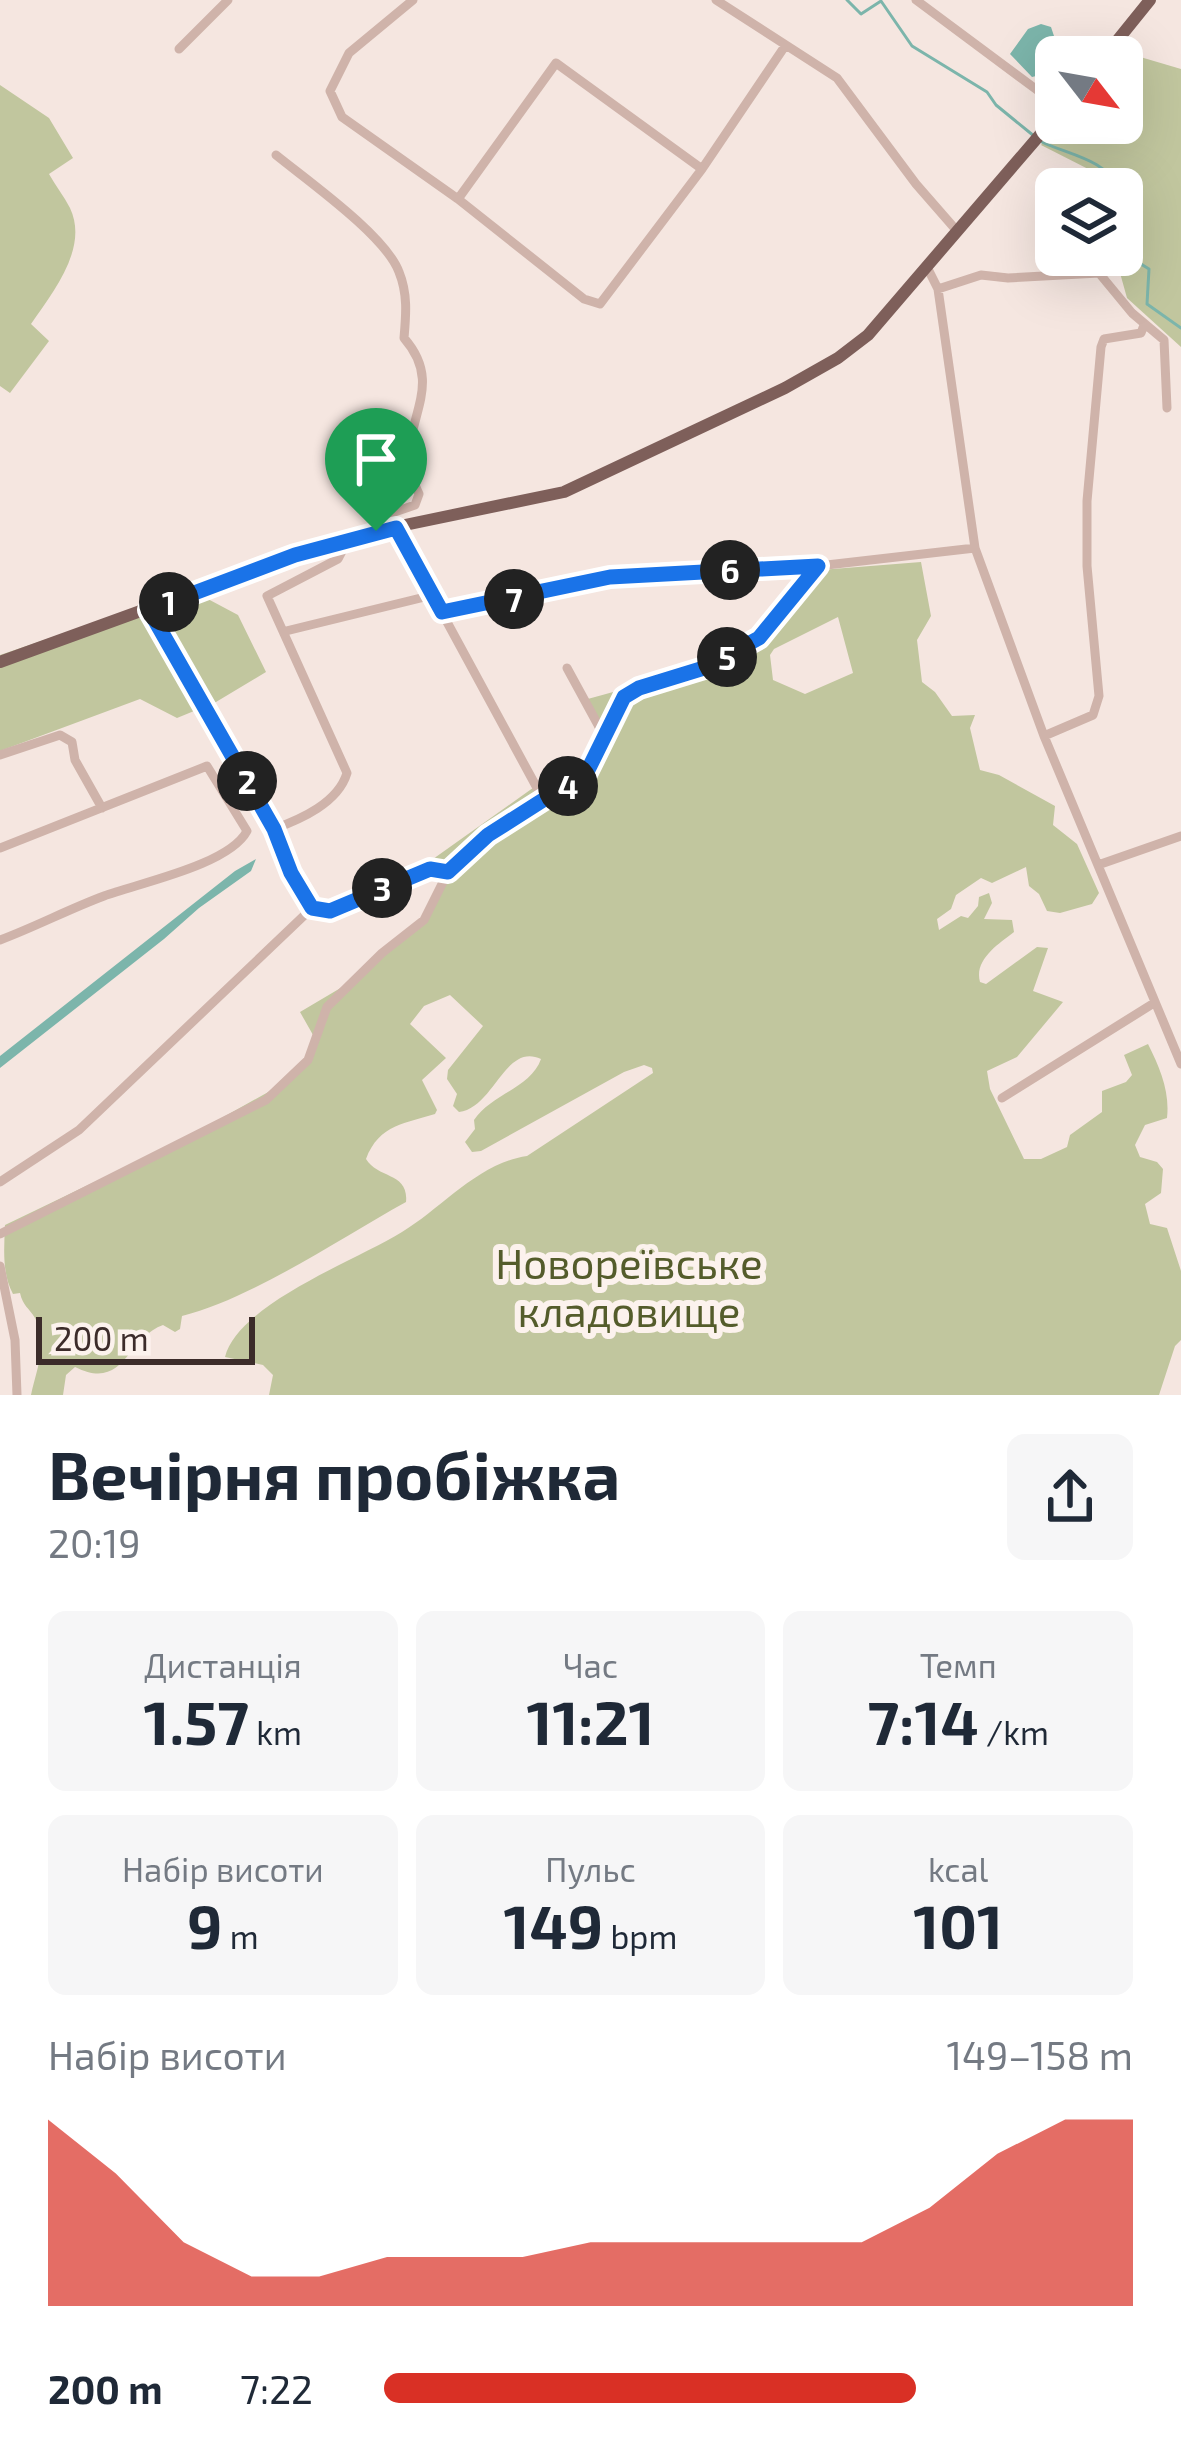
<!DOCTYPE html>
<html lang="uk">
<head>
<meta charset="utf-8">
<style>
  body { margin:0; font-family:"Exo 2",sans-serif; background:#f6f6f7; color:#1f2937; height:100vh; display:flex; flex-direction:column; font-size:45px; white-space:nowrap }
  * { box-sizing:border-box; margin:0 }
  p { font-size:39px; color:#747a83 }
  .icon { flex:none; width:66px; height:66px; fill:none; stroke:currentColor; stroke-width:2; stroke-linecap:round; stroke-linejoin:round }
  .map { position:relative; height:1395px; overflow:hidden }
  .panel { display:flex; flex-direction:column; background:#fff; flex:1 }
  .panel>* { flex:none }
  .needle { width:78px; rotate:121deg }
  .controls { position:absolute; left:1035px; top:36px; display:grid; gap:24px }
  .controls a { display:grid; place-items:center; width:108px; height:108px; border-radius:18px; background:#fff; box-shadow:0 12px 48px #0002; font-size:60px }
  .scale { position:absolute; left:36px; bottom:30px; width:219px; box-sizing:border-box; padding-left:12px; border:6px solid #3c2c2a; border-top:0; font-size:33px; line-height:42px; white-space:nowrap; color:#3c2c2a; -webkit-text-stroke:9px #fcf2ed; paint-order:stroke }
  .pin { position:absolute; display:grid; place-items:center; width:102px; height:102px; color:#fff; margin:-123px -51px; border-radius:50% 50% 50% 0; rotate:-45deg; box-shadow:0 0 12px #0007 }
  .pin .icon { rotate:45deg }
  .km { position:absolute; width:60px; height:60px; margin:-30px; border-radius:50%; background:#222; color:#fff; font-size:33px; line-height:60px; text-align:center }
  .round { display:grid; place-items:center; flex:none; width:126px; height:126px; border-radius:18px; background:#f6f6f7 }
  .headline { display:flex; align-items:center; justify-content:space-between; height:204px; padding:0 48px }
  h1 { font-size:66px; font-weight:700; line-height:90px }
  .stats { display:grid; grid-template-columns:repeat(3,1fr); gap:18px; height:204px; padding:12px 48px }
  .stats div { display:grid; align-content:center; border-radius:18px; background:#f6f6f7; text-align:center }
  .stats b { font-size:60px; font-weight:700 }
  .stats small { font-size:33px; font-weight:400 }
  .stats p { font-size:33px }
  .chart { height:336px; padding:24px 48px }
  .chart p { display:flex; justify-content:space-between }
  .chart svg { width:100%; height:216px; margin-top:12px; fill:#d93025; opacity:.7 }
  ul { padding:0 48px; list-style:none; font-size:39px }
  li { display:grid; grid-template-columns:192px 144px 1fr; align-items:center; height:90px }
  li i { height:30px; border-radius:15px; background:#d93025 }
  .map>svg:first-child { display:block }
  .green { fill:#c1c69e; fill-rule:evenodd }
  .water { fill:#7cb5ab }
  .lines { fill:none; stroke-linecap:round; stroke-linejoin:round }
  .stream { stroke:#7cb5ab; stroke-width:3 }
  .minor { stroke:#cfb3aa; stroke-width:9 }
  .major { stroke:#7e5f5a; stroke-width:12 }
  .route-casing { stroke:#fff; stroke-width:24 }
  .route { stroke:#1a73e8; stroke-width:15 }
  .labels { text-anchor:middle; dominant-baseline:central; stroke-width:12; stroke-linejoin:round; paint-order:stroke }
  .park-label { font-size:42px; fill:#545c2b; stroke:#fcf2ed }
</style>
</head>
<body>
<div class="map">
<svg width="1181" height="1395" viewBox="0 0 1181 1395">
  <rect width="100%" height="100%" fill="#f5e6e0"/>
  <path class="green" d="M 1120,51 L 1181,69 L 1181,347 L 1127,298 L 1115,255 L 1122,255 L 1122,189 L 1108,189 L 1098,174 L 1041,145 L 1060,123 L 1122,123 L 1122,57 L 1115,57 Z
    M 0,85 L 49,118 L 73,158 L 49,174 C 55,185 64,196 70,208 C 89,248 53,292 31,324 L 49,341 L 10,393 L 0,386 Z
    M 921,562 L 931,616 L 917,640 L 922,682 L 935,692 L 952,716 L 975,715 L 970,728 L 980,770 L 999,775 L 1055,806 L 1053,825 L 1077,844 L 1099,893 L 1092,904 L 1060,913 L 1047,911 L 1039,894 L 1029,886 L 1026,867 L 992,883 L 981,878 L 956,895 L 951,909 L 937,919 L 939,930 L 961,916 L 968,918 L 978,906 L 979,897 L 989,893 L 992,903 L 984,919 L 1012,920 L 1014,932 C 997,945 974,960 980,982 L 986,984 L 1037,947 L 1048,948 L 1033,991 L 1063,1002 L 1017,1057 L 987,1071 L 990,1089 L 1024,1159 L 1041,1159 L 1067,1147 L 1070,1135 L 1102,1112 L 1102,1091 L 1126,1082 L 1132,1075 L 1124,1055 L 1148,1044 C 1160,1068 1170,1092 1167,1118 L 1145,1125 L 1135,1145 L 1140,1157 L 1157,1162 L 1163,1169 L 1161,1193 L 1145,1204 L 1150,1224 L 1167,1228 L 1181,1271 L 1181,1340 L 1175,1346 L 1159,1395 L 269,1395 L 273,1375 L 263,1365 L 225,1357 C 238,1304 357,1260 402,1232 C 442,1208 478,1163 527,1156 L 653,1073 L 652,1068 L 644,1065 L 624,1072 L 481,1151 L 472,1152 L 465,1142 L 475,1129 L 474,1120 C 491,1094 531,1088 541,1059 C 505,1042 494,1108 459,1112 L 453,1106 L 457,1094 L 447,1079 L 448,1070 L 483,1026 L 450,995 L 424,1006 L 410,1024 L 446,1058 L 422,1080 L 437,1110 L 435,1114 C 407,1123 379,1124 366,1159 C 378,1179 409,1172 406,1202 C 339,1239 253,1298 182,1316 L 180,1329 L 175,1332 L 163,1325 C 126,1338 125,1392 75,1367 L 66,1375 L 63,1395 L 31,1395 C 36,1371 49,1342 35,1318 C 29,1308 23,1306 20,1293 L 13,1294 C 2,1274 4,1249 5,1225 L 186,1138 L 279,1086 L 302,1066 L 317,1042 L 300,1012 L 349,983 L 424,919 L 445,878 L 433,859 L 537,785 L 545,795 C 599,764 612,764 584,700 C 644,683 765,658 793,597 C 796,589 795,577 794,568 L 810,581 L 820,570 ZM 838,617 L 853,673 L 805,694 L 773,680 L 770,655 L 774,649 Z
    M 191,590 L 238,615 L 266,672 L 216,702 L 177,718 L 140,699 L 0,751 L 0,655 Z"/>
  <path class="water" d="M 1041,24 L 1051,27 L 1059,51 L 1053,72 L 1032,77 L 1010,54 L 1028,29 Z
    M 256,859 L 251,871 L 199,908 L 164,939 L 0,1068 L 0,1056 L 235,871 Z"/>
  <g class="lines">
    <path class="stream" d="M 847,0 L 861,14 L 881,1 L 912,46 L 987,92 L 996,105 L 1034,136
      M 1042,142 C 1069,155 1106,159 1119,189
      M 1122,199 L 1127,216 L 1122,247 L 1128,256 L 1149,269 L 1147,304 L 1181,328"/>
    <path class="minor" d="M 413,0 L 349,53 L 330,91 L 342,117 L 458,199
      M 716,0 L 837,78 L 916,184 L 957,231
      M 916,0 L 1056,104
      M 179,49 L 228,0
      M 276,155 C 308,181 386,236 399,272 C 408,294 406,315 404,338 C 438,377 416,405 409,448 C 406,465 412,479 419,494 L 415,505 L 383,516 L 375,526 L 376,531
      M 702,169 L 556,63 L 458,199 L 584,299 L 600,304 L 702,169 L 785,46
      M 927,267 L 938,289 L 975,548 L 1044,736 L 1181,1064
      M 938,289 L 981,275 L 1008,278 L 1099,273 L 1132,313 L 1164,340 L 1167,408
      M 396,528 L 543,799
      M 149,610 L 274,829 L 291,873 L 312,908
      M 442,612 L 610,577 L 817,566
      M 286,631 L 433,595
      M 567,668 L 603,734
      M 1044,736 L 1093,715 L 1099,696 L 1087,566 L 1087,501 L 1101,347 L 1104,339 L 1141,333 L 1144,325
      M 0,755 L 60,735 L 72,742 L 75,760 L 102,808
      M 274,829 C 301,819 338,803 347,773 L 267,596 L 338,559 L 348,540
      M 0,848 L 207,766 L 247,831 C 229,865 139,883 104,896 C 69,909 35,927 0,940
      M 1098,865 L 1181,836
      M 1002,1098 L 1154,1003
      M 0,1182 L 79,1130 L 312,908 L 330,911 L 430,869 L 448,872
      M 0,1234 L 266,1100 L 308,1060 L 327,1007 L 382,953 L 424,920 L 448,872 L 461,856 L 587,773 L 624,697 L 639,688 L 704,668 L 759,638 L 818,566 L 975,548
      M 0,1266 L 15,1340 L 17,1395"/>
    <path class="major" d="M 1104,57 L 1150,0
      M 0,662 L 295,555 L 376,531 L 564,492 L 785,388 L 838,358 L 868,335 L 1056,116"/>
  </g>
  <g class="lines">
    <defs>
      <path id="route" d="M 396,528 L 442,612 L 610,577 L 818,566 L 759,638 L 704,668 L 639,688 L 624,697 L 587,772 L 488,835 L 448,872 L 430,869 L 330,911 L 312,908 L 291,873 L 274,829 L 149,610 L 295,555 Z"/>
    </defs>
    <use href="#route" class="route-casing"/>
    <use href="#route" class="route"/>
  </g>
  <g class="labels">
    <g class="park-label">
      <text x="629" y="1262">Новореївське<tspan x="629" dy="48">кладовище</tspan></text>
    </g>
  </g>
</svg>
<div class="controls">
<a><svg class="needle" viewBox="-14 -14 28 28"><path d="M0-13l5 13h-10z" fill="#e53935"/><path d="M0 13l5-13h-10z" fill="#747a83"/></svg></a>
<a><svg class="icon" aria-label="layers" viewBox="0 0 24 24"><path d="M12 4l9 5-9 5-9-5zM3 14l9 5 9-5"/></svg></a>
</div>
<div class="scale">200 m</div>
<div class="pin" style="left:376px;top:531px;background:#1e9e55"><svg class="icon" aria-label="arrive" viewBox="0 0 24 24"><path d="M6 21V4h12l-3 4 3 4H6"/></svg></div>
<b class="km" style="left:169px;top:602px">1</b>
<b class="km" style="left:247px;top:781px">2</b>
<b class="km" style="left:382px;top:888px">3</b>
<b class="km" style="left:568px;top:786px">4</b>
<b class="km" style="left:727px;top:657px">5</b>
<b class="km" style="left:730px;top:570px">6</b>
<b class="km" style="left:514px;top:599px">7</b>
</div>
<section class="panel">
<div class="headline"><div><h1>Вечірня пробіжка</h1><p>20:19</p></div><a class="round"><svg class="icon" aria-label="share" viewBox="0 0 24 24"><path d="M12 15V3M7 8l5-5 5 5M5 13v7h14v-7"/></svg></a></div>
<div class="stats">
<div><p>Дистанція</p><b>1.57<small> km</small></b></div>
<div><p>Час</p><b>11:21</b></div>
<div><p>Темп</p><b>7:14<small> /km</small></b></div>
</div>
<div class="stats">
<div><p>Набір висоти</p><b>9<small> m</small></b></div>
<div><p>Пульс</p><b>149<small> bpm</small></b></div>
<div><p>kcal</p><b>101</b></div>
</div>
<div class="chart"><p><span>Набір висоти</span>149–158 m</p>
<svg viewBox="0 0 160 44" preserveAspectRatio="none"><path d="M0 44V6L10 17L20 31L30 38L40 38L50 34L60 34L70 34L80 31L90 31L100 31L110 31L120 31L130 24L140 13L150 6L160 6V44z"/></svg>
</div>
<ul>
<li><b>200 m</b>7:22<i style="width:71%"></i></li>
</ul>
</section>
</body>
</html>
